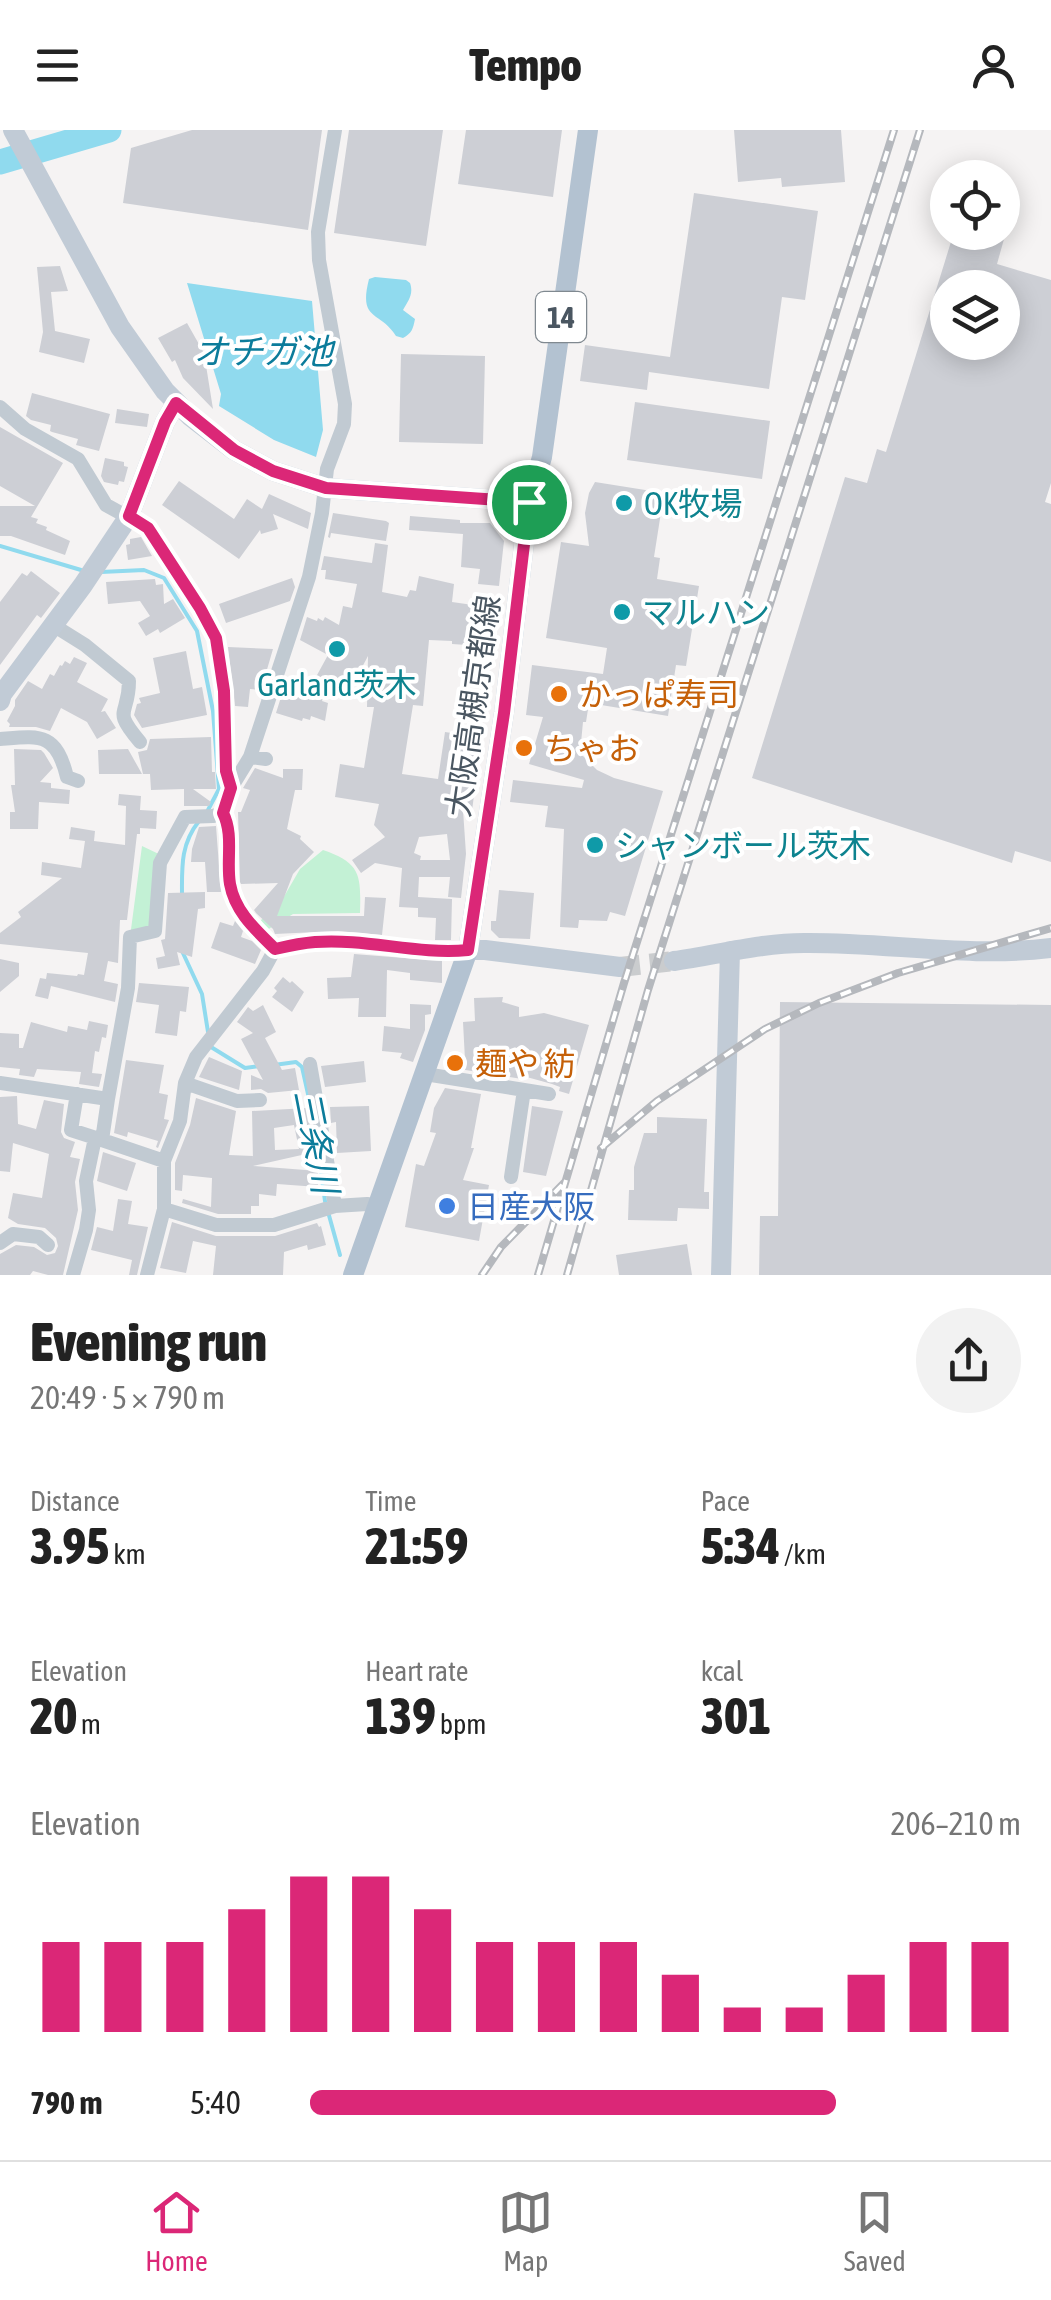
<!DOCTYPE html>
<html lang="en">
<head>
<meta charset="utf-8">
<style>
  body { margin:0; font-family:"Asap Condensed","Noto Sans JP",sans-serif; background:#f2f2f2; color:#222; height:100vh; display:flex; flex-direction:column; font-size:38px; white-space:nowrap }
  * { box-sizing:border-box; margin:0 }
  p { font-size:32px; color:#767676 }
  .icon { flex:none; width:55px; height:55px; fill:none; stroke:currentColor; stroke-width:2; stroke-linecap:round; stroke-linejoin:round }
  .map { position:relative; height:1145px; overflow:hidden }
  .side { display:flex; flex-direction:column; background:#fff; flex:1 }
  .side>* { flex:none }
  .controls { position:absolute; left:930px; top:30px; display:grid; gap:20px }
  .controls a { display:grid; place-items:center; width:90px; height:90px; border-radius:50%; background:#fff; box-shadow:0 5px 25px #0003; font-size:50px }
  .pin { position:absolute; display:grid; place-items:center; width:85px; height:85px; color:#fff; margin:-42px; border:5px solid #fff; border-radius:50%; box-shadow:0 2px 10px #0007 }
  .round { display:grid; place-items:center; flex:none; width:105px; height:105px; border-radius:52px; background:#f2f2f2 }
  .summary { display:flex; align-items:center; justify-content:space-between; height:170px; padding:0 30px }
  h1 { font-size:55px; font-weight:800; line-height:75px }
  .metrics { display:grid; grid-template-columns:repeat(3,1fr); gap:15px; height:170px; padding:10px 30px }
  .metrics div { display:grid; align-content:center }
  .metrics b { font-size:50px; font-weight:800 }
  .metrics small { font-size:28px; font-weight:400 }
  .metrics p { font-size:28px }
  .chart { height:280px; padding:20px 30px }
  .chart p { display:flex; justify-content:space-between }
  .chart svg { width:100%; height:180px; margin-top:10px; stroke:#db2777; stroke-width:6 }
  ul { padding:0 30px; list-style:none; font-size:32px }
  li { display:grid; grid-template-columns:160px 120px 1fr; align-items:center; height:75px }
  li i { height:25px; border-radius:12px; background:#db2777 }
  header { display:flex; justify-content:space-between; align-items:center; height:130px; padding:0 30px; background:#fff; font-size:45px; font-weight:800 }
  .tabs { display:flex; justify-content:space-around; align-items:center; height:140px; border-top:2px solid #e0e0e0; background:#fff; font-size:28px; color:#767676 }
  .tabs a { display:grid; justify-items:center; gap:5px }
  .tabs .selected { color:#db2777 }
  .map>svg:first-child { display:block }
  .green { fill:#c3f1d5 }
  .water { fill:#90daee }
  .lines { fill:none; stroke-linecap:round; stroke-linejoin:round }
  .stream { stroke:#90daee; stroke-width:4 }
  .river { stroke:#90daee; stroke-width:25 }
  .building { fill:#cdcfd5; fill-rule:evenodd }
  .secondary-tunnel { stroke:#caccce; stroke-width:20; stroke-dasharray:20 10; stroke-linecap:butt }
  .street { stroke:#c1cad2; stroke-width:14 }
  .secondary { stroke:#c1cbd6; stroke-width:20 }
  .primary { stroke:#b3c2d1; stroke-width:20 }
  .rail-casing { stroke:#b5b8bd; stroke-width:8 }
  .rail { stroke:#fff; stroke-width:4; stroke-dasharray:11; stroke-linecap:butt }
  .route-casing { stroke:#fff; stroke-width:20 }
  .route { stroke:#db2777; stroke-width:12 }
  .culture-dot { fill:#0f9aa8; stroke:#fff; stroke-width:4 }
  .food-dot { fill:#e8710a; stroke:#fff; stroke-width:4 }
  .shop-dot { fill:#3f7fe0; stroke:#fff; stroke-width:4 }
  .labels { text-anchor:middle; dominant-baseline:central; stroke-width:8; stroke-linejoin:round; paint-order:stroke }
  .shield { fill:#fff; stroke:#808990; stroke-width:2.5 }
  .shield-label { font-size:30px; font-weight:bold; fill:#4a5661 }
  .culture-label { font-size:32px; fill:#0d838f; stroke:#fff; text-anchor:start }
  .food-label { font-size:32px; fill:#c56008; stroke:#fff; text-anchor:start }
  .street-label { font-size:32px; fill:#4a5661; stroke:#fff }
  .shop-label { font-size:32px; fill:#366cbe; stroke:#fff; text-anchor:start }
  .water-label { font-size:35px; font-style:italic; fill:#0c7c9b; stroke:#fff }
</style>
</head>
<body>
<header><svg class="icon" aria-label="menu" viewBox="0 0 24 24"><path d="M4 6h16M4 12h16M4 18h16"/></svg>Tempo<svg class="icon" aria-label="person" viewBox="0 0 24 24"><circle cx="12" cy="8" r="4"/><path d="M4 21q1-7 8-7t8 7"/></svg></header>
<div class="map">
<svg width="1051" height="1145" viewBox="0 0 1051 1145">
  <rect width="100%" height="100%" fill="#f5f3f3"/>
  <path class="green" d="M 142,716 L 163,726 L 155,801 L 130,807 Z
    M 323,720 C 361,733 361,745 360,783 L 293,784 L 267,800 L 259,792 L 282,770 L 300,739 Z"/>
  <path class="water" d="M 375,147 L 406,150 L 410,153 C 414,164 408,171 403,180 L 415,189 C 413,199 412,203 403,208 L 396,206 C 380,180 358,192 369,149 Z
    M 187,153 L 312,171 L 323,300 L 316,327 L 274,310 L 219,276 L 221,264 Z"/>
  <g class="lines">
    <path class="stream" d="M 0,416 L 81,440
      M 101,442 L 144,440 L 164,448 L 197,501 L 213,581 L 219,659 L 208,680
      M 182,767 C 182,738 180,715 199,691
      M 182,821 L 202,864 L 208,902
      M 211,917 L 245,938 L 260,936
      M 274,935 L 296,932 L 302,937 L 312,982
      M 316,1006 L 325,1071 L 340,1125"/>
    <path class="river" d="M 0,32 L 109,0"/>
  </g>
  <path class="building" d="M 192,0 L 322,0 L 308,100 L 123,73 L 131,18 Z
    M 349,0 L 443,0 L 426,116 L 334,103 Z
    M 466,0 L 562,0 L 553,67 L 458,54 Z
    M 734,0 L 841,0 L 845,52 L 782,57 L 781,48 L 738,52 Z
    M 694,63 L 818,81 L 805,170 L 782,167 L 769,259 L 649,242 L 647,260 L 580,251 L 585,215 L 670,227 Z
    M 954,102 L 1006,102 L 997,134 L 1051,150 L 1051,353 L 1045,372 L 1051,374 L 1051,732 L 1015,721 L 1012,733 L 752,648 L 845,347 L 867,353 L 877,319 L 886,322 ZM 948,158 L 1002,158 L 1002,212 L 948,212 Z
    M 60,136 L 68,161 L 51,162 L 55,201 L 90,209 L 84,233 L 39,222 L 43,202 L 37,137 Z
    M 187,193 L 204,223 L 213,279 L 183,248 L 175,230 L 172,232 L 158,208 Z
    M 401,224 L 485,226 L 483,314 L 399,312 Z
    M 32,263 L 110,284 L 99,321 L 76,315 L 78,309 L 52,302 L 50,301 L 51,295 L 31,290 L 26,286 Z
    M 635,272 L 770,291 L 762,349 L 627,330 Z
    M 117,279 L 149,284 L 147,297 L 115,293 Z
    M 0,297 L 63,333 L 31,387 L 38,389 L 36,393 L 47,397 L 46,400 L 70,411 L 65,425 L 11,406 L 0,406 L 0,376 L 35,376 L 0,356 Z
    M 105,328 L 124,332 L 124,336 L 128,337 L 124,352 L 119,351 L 118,355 L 104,352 L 101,346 Z
    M 179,351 L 234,389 L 247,369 L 262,379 L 269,364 L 311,383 L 308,399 L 273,384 L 278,399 L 261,404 L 260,400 L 239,429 L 162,375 Z
    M 595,352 L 664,363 L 654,427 L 660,428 L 657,449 L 699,456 L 686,536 L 676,535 L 668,586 L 589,573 L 586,592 L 583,592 L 580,623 L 597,640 L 614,648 L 663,661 L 625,786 L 610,782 L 607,791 L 579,790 L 578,798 L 560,797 L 564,699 L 545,697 L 548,676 L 510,672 L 513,650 L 582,658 L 584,650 L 529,634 L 543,587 L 526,585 L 532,535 L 603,544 L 607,518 L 546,508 L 561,412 L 589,416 L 585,383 L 589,363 Z
    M 333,383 L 386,391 L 389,393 L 386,411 L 331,403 L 330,408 L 328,407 Z
    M 410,386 L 460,390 L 460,393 L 490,393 L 504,411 L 499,456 L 478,454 L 480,439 L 461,437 L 463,404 L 409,400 Z
    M 141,407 L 152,426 L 128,430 L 126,415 L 130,414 L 130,409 Z
    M 375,413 L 388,415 L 382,462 L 407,467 L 410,460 L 416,461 L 419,446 L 454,454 L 452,472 L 473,475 L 467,515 L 452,514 L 452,511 L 429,510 L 423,576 L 413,575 L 402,644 L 438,649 L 445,602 L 478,607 L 471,657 L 475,657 L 472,681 L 463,680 L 466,724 L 461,768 L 448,767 L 450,747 L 419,747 L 418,767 L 452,769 L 451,810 L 435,810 L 436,788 L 418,787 L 418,778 L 399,777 L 402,738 L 375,733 L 361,743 L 352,730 L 385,707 L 374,695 L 379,674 L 335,667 L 340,634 L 364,638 L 374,577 L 367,577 L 368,526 L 351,558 L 330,547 L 322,571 L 328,573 L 325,591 L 311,586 L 310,590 L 303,588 L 302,591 L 276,583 L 287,548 L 311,556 L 328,525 L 300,510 L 307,487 L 317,491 L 318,488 L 323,491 L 325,487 L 339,495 L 343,476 L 352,478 L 357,454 L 325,449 L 326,440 L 321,440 L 324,426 L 372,433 ZM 447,704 L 450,730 L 420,730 L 421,726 L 414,723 L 419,707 Z
    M 31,441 L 60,463 L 41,488 L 37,485 L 0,535 L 0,472 L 22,443 L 27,446 Z
    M 292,448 L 295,457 L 290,471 L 226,493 L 219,474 Z
    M 155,449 L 156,455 L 163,454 L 164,474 L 173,469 L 185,488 L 160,503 L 158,499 L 146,506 L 138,493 L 150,486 L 140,471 L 108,474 L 106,452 Z
    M 228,517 L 273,519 L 261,560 L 250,559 L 248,577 L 235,576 Z
    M 186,521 L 193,559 L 202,557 L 207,585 L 142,598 L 134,585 L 137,574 L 141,573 L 139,568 L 160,563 L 153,528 Z
    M 74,527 L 87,533 L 77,552 L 108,569 L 101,582 L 105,581 L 116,598 L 97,609 L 87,592 L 61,578 L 50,601 L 36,597 L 9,597 L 10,594 L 7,591 L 15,576 L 15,570 L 28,551 L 42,559 L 50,544 L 54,546 L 60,535 L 62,536 L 65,531 L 70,534 Z
    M 211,607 L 212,642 L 215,642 L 216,659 L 193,659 L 211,672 L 209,676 L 184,676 L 184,659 L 151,660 L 150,644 L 143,644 L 138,622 L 147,620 L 150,609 Z
    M 14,619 L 41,620 L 44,623 L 53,638 L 40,652 L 51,653 L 51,658 L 70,660 L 69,674 L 39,672 L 38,699 L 10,699 L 10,682 L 15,682 L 11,655 L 15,655 Z
    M 128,619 L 142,644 L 99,644 L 98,620 Z
    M 255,638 L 283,648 L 283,639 L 303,639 L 302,660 L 295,660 L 287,699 L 301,706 L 300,709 L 314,722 L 293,744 L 277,786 L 364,786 L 365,767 L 386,768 L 382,805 L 338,801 L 275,804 L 273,799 L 256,783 L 254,780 L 278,753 L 241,754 L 240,752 L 238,682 L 241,682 L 250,660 L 243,658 Z
    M 119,664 L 141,666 L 140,680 L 157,681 L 156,699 L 140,698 L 140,704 L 137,704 L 127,790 L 120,790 L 118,833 L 108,831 L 104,851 L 118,854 L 115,872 L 51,856 L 48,869 L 35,866 L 40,848 L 46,849 L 47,843 L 77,846 L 78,844 L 84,845 L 88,823 L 0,814 L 0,803 L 21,787 L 18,782 L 62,748 L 41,745 L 42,732 L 81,738 L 85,711 L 69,709 L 71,697 L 95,701 L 94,711 L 125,715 L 126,676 L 118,675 Z
    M 216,696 L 221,762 L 207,762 L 205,732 L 191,732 L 192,719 L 199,697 Z
    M 499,760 L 534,763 L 530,809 L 499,808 L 491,800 L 491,791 L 496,791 Z
    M 205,762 L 205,778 L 198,779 L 192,827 L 177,822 L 180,835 L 158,839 L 156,828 L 165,826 L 161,810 L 165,809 L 168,763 Z
    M 235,791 L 243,801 L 241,807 L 252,811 L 261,820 L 255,834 L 211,818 L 220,792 L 233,796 Z
    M 354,824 L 442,831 L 442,853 L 410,850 L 410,843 L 387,840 L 386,887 L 358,887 L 359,868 L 328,869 L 327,848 L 351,847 Z
    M 0,829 L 19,833 L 19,846 L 0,862 Z
    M 283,847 L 290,853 L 292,851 L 304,862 L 292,882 L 272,867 L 277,861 L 274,858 Z
    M 139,853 L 189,857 L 186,882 L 180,881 L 177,906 L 155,903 L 159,875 L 136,872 Z
    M 503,867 L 502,872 L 519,877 L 519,887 L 544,883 L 589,895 L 569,964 L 559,961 L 560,957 L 552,954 L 523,946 L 522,949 L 453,938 L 455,929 L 465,930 L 463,892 L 475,891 L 474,868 Z
    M 780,872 L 1051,875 L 1051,1145 L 759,1145 L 760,1086 L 778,1086 Z
    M 410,874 L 431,875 L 431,884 L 425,885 L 425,900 L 413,932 L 400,928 L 402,923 L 382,921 L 384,896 L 410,899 Z
    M 263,875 L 276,902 L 265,908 L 282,940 L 295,938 L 299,960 L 268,963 L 261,959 L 251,960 L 251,945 L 263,950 L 241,909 L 253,903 L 237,892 L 248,877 L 253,881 Z
    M 89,891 L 108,895 L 106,908 L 102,907 L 99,922 L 95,921 L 92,943 L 102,944 L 99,957 L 79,954 L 81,942 L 37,939 L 34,947 L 19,945 L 20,939 L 0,937 L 0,903 L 19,904 L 19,918 L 23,918 L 31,892 L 67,902 L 68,896 L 87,900 Z
    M 209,927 L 242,941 L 239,960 L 199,947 Z
    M 126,930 L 164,935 L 159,963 L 168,965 L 164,989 L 169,990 L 158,1018 L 156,1017 L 158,1011 L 128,1002 L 127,1007 L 114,1003 Z
    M 364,931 L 366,952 L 325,957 L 321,936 Z
    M 445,958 L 481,964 L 471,1018 L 474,1018 L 463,1050 L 489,1055 L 479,1111 L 405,1097 L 416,1034 L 424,1036 L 436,1003 L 430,1002 L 434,978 Z
    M 17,966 L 18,994 L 36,999 L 44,970 L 64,974 L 61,1002 L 64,1008 L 75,1012 L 70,1027 L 80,1029 L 75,1052 L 78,1080 L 63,1145 L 48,1145 L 33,1141 L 30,1145 L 0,1145 L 0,1124 L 16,1115 L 34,1117 L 47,1125 L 55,1123 L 58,1116 L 56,1108 L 45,1098 L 18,1094 L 8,1088 L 13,1063 L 42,1068 L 49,1024 L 13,1013 L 10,1042 L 0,1041 L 0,967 Z
    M 196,968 L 236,981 L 229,1025 L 253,1026 L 253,1031 L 252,981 L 307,978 L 315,1022 L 253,1036 L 318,1041 L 318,1057 L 277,1054 L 276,1066 L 259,1064 L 259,1076 L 251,1076 L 251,1084 L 218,1084 L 182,1073 L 183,1069 L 211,1077 L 212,1048 L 183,1045 L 182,1061 L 175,1060 L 175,1033 L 190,995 ZM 294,995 L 299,1019 L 275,1020 L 274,998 Z
    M 369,976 L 371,1021 L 337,1023 L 336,992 L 331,993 L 330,977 Z
    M 532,976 L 563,981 L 546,1046 L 523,1042 Z
    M 657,987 L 707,989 L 704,1062 L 709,1062 L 709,1079 L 678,1078 L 677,1091 L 628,1090 L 629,1060 L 634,1060 L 634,1037 L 644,1003 L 657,1003 Z
    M 103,1022 L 136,1033 L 127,1061 L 97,1051 Z
    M 118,1069 L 132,1071 L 128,1094 L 148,1097 L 137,1145 L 129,1145 L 132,1130 L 91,1120 L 97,1097 L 113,1101 Z
    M 172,1092 L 216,1106 L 275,1106 L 317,1093 L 319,1097 L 321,1096 L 326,1115 L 308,1120 L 307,1115 L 284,1122 L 283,1145 L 213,1145 L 216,1116 L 193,1111 L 186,1143 L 160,1138 Z
    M 687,1114 L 692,1145 L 619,1145 L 616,1125 Z"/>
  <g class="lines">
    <path class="secondary-tunnel" d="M 620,837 L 674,831"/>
    <path class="street" d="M 0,277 L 25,299 L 78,329 L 106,375 L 148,398 L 201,478 L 216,508 L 224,561 L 226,641 L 231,658
      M 53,495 L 85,515 L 129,551 C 129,587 111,578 140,612
      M 0,609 C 40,606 56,602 67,647 L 78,651
      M 250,627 L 266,629
      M 275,819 C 256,800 235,781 230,754 C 226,730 234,705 223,683 L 231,658 L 250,627 L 309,447 L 322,383 L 327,339 L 344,294 L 345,274 L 319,130 L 318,102 L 335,0
      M 275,819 C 299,814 322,811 347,812 C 388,814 427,824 468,820
      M 310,934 L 335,1076
      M 425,944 L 549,964
      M 0,953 L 108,969 L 102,1010 L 164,1031
      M 185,953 L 237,971 L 260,970
      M 77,964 L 71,1000 L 102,1010
      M 108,969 L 128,858 L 130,807 L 155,801 L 160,733 L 185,687 L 213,686 L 223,683
      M 511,1047 L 524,960
      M 164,1079 L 216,1095 L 274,1095 L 335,1076 L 367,1074 L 378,1076
      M 0,1113 L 13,1104 L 39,1107 L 48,1115
      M 73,1145 L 86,1100 L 89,1080 L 86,1051 L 95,1008
      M 147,1145 L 164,1079 L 164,1031 L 180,991 L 185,953 L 196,927 L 263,841 L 275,819"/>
    <path class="secondary" d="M 13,0 L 120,197 L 165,261 L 190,286 L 234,320 L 273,341 L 326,358 L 529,372
      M 0,571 L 2,564 L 83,455 L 129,386 L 165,292 L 176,273
      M 468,820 L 485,820 L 620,837
      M 674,831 C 717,825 760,813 804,813 C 886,812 969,828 1051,818
      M 721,1145 L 730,821"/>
    <path class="primary" d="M 353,1145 L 468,820 L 504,583 L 529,372 L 542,327 L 588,0"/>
    <defs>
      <path id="rail" d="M 601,1018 L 657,971 L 765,899 L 819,873 L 898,843 L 1051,798
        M 482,1145 L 501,1117 L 565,1052
        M 538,1145 L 624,853 L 894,0
        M 567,1145 L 648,860 L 920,0"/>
    </defs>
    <use href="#rail" class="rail-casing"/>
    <use href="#rail" class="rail"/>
  </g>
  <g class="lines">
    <defs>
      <path id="route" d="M 176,273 L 234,320 L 273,341 L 326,358 L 529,372 L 504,583 L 468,820 C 417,825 366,808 315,812 C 302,813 288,816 275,819 C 256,800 235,782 230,754 C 226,730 234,705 223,683 L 231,658 L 226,641 L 224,561 L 216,508 L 200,478 L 148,398 L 129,386 L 165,292 Z"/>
    </defs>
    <use href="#route" class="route-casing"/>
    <use href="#route" class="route"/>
  </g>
  <g class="culture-dot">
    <circle cx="624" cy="373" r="10"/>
    <circle cx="622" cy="482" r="10"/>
    <circle cx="337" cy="519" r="10"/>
    <circle cx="595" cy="715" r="10"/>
  </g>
  <g class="food-dot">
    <circle cx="559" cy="564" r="10"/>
    <circle cx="524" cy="618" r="10"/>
    <circle cx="455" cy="933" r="10"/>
  </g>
  <circle class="shop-dot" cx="447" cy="1076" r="10"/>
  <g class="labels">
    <rect class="shield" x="536" y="162" width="50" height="50" rx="8"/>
    <g class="shield-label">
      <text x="561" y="187">14</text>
    </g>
    <g class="culture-label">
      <text x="644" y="373">OK牧場</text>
      <text x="642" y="482">マルハン</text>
      <text x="337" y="554" text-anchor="middle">Garland茨木</text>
      <text x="615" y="715">シャンボール茨木</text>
    </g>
    <g class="food-label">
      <text x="579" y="564">かっぱ寿司</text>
      <text x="544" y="618">ちゃお</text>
      <text x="475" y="933">麺や 紡</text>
    </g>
    <g class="street-label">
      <text transform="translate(473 576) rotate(-82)">大阪高槻京都線</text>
    </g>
    <g class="shop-label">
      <text x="467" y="1076">日産大阪</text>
    </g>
    <g class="water-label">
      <text x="263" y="221">オチガ池</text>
      <text transform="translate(317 1011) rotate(79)">三条川</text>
    </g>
  </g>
</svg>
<div class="controls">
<a><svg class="icon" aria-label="locate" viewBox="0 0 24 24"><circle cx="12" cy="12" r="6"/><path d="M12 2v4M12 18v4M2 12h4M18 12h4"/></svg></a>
<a><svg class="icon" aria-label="layers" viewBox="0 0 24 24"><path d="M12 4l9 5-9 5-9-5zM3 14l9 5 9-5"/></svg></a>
</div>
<div class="pin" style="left:529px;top:372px;background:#1e9e55"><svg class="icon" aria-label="arrive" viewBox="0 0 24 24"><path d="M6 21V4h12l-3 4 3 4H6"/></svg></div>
</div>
<section class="side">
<div class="summary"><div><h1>Evening run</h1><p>20:49 · 5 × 790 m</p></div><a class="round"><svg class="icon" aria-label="share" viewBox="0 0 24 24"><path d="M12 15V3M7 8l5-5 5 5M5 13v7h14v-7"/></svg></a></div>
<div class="metrics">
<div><p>Distance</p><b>3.95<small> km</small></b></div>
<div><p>Time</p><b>21:59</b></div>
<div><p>Pace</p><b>5:34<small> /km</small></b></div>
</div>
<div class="metrics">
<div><p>Elevation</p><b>20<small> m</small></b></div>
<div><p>Heart rate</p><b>139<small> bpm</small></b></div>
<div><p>kcal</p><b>301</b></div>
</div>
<div class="chart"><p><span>Elevation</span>206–210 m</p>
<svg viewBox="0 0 160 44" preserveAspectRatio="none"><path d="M5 44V22M15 44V22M25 44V22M35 44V14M45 44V6M55 44V6M65 44V14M75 44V22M85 44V22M95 44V22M105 44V30M115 44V38M125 44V38M135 44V30M145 44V22M155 44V22"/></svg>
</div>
<ul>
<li><b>790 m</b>5:40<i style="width:74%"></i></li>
</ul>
</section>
<nav class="tabs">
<a class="selected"><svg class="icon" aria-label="home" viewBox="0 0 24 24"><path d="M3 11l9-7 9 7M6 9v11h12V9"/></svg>Home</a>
<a><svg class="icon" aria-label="map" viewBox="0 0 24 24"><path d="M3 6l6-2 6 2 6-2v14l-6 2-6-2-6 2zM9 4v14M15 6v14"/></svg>Map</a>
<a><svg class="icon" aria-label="saved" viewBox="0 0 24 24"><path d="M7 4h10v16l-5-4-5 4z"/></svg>Saved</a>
</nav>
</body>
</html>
